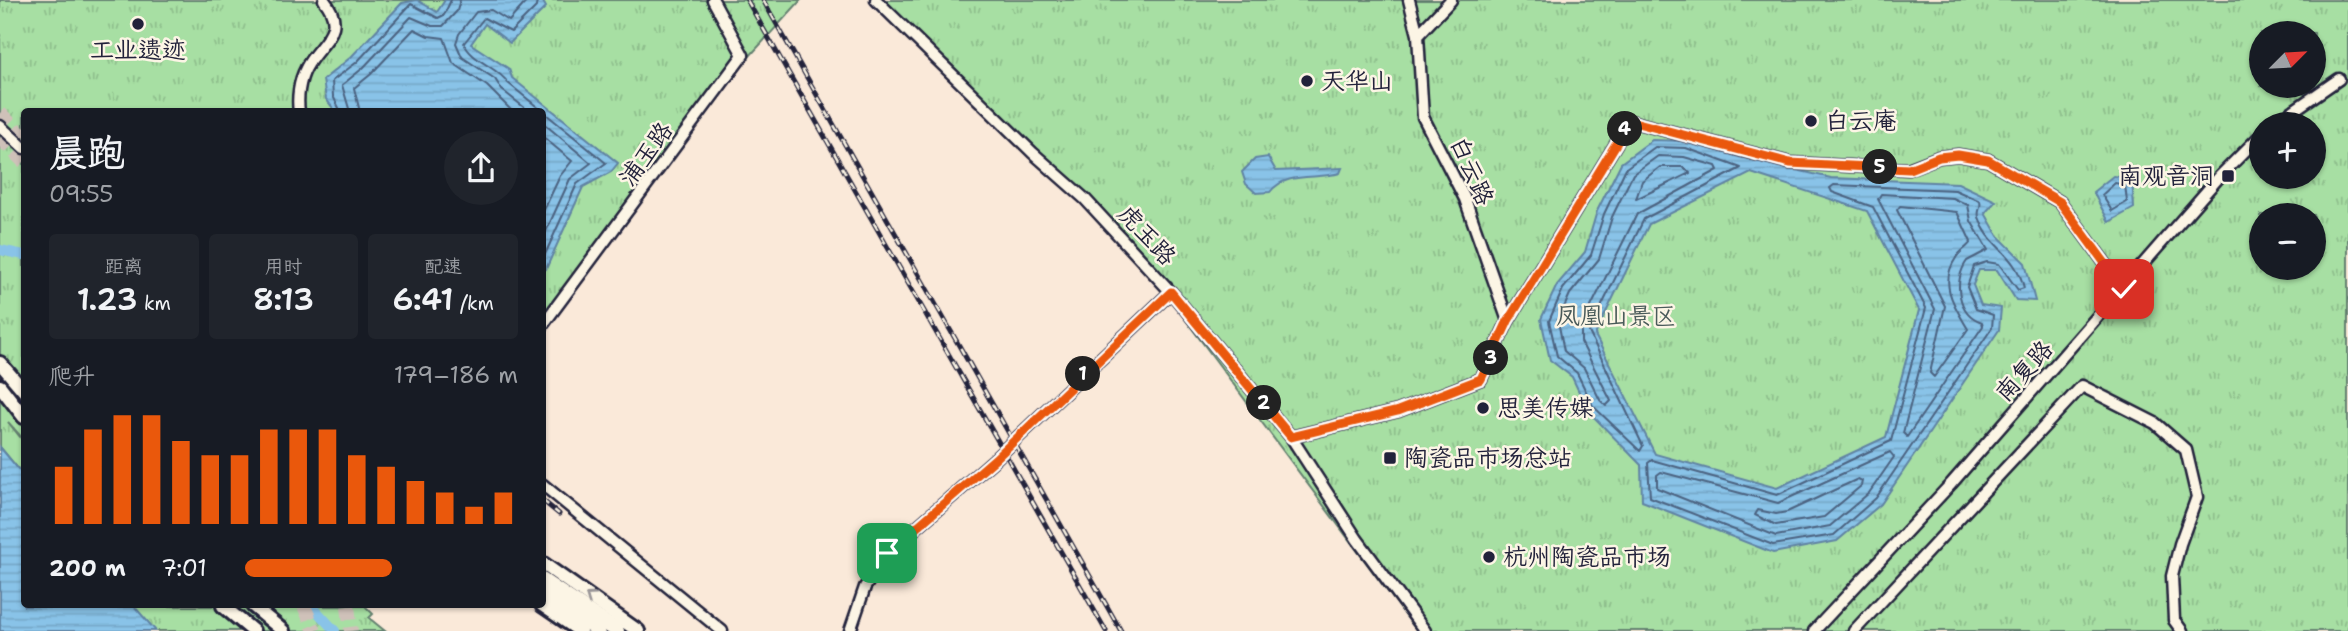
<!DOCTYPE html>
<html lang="zh">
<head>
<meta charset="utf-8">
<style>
  body { margin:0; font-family:"Shantell Sans","LXGW WenKai TC",sans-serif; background:#20242c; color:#f1f3f6; height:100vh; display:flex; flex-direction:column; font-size:26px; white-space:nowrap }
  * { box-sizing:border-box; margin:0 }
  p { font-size:23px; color:#9ea1a6 }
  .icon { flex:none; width:38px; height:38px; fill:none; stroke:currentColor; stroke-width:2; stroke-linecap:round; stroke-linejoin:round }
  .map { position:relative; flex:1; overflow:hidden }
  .details { position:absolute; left:21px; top:108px; width:525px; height:500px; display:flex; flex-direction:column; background:#171b24; border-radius:7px; box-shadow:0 2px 5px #0004 }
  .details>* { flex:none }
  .needle { width:46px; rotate:66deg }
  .fabs { position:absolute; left:2249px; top:21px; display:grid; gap:14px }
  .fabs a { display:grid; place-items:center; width:77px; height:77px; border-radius:50%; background:#171b24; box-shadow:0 2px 5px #0004; font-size:35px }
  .pin { position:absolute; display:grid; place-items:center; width:60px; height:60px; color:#fff; margin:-30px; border-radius:14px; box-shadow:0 4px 10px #0006 }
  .km { position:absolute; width:35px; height:35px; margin:-18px; border-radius:50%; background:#222; color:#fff; font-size:19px; line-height:35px; text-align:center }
  .round { display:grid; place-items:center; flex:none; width:74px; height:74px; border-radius:37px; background:#20242c }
  .overview { display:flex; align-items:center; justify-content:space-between; height:119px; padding:0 28px }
  h1 { font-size:38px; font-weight:600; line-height:52px }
  .metrics { display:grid; grid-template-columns:repeat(3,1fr); gap:10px; height:119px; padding:7px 28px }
  .metrics div { display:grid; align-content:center; border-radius:7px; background:#20242c; text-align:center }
  .metrics b { font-size:30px; font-weight:600 }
  .metrics small { font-size:19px; font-weight:400 }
  .metrics p { font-size:19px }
  .chart { height:196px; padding:14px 28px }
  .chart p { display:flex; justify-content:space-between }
  .chart svg { width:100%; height:126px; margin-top:7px; stroke:#ea580c; stroke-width:6 }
  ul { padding:0 28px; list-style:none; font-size:23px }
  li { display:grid; grid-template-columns:112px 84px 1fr; align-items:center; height:52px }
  li i { height:18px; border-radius:9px; background:#ea580c }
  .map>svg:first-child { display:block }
  .park { fill:url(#park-tufts); stroke:#64806f; stroke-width:2; fill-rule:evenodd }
  .water { fill:url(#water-rules); stroke:#6083a3; stroke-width:2; fill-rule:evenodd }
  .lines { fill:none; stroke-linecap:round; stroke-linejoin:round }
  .shore { stroke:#4b6280; stroke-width:2 }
  .canal { stroke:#89c3e8; stroke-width:10 }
  .highway-tunnel { stroke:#cfc1b9; stroke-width:14; stroke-dasharray:14 7; stroke-linecap:butt }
  .minor-casing { stroke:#22223b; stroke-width:15 }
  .major-casing { stroke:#22223b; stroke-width:18 }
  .highway-casing { stroke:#22223b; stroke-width:19 }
  .minor { stroke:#fcf5e5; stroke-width:10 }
  .major { stroke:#fcf5e5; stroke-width:12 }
  .highway { stroke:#fcf5e5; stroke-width:14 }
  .rail-casing { stroke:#22223b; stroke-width:5 }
  .rail { stroke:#fcf5e5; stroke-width:2.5; stroke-dasharray:8; stroke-linecap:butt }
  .oneway { stroke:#9a9698 }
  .route-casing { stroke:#fff; stroke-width:14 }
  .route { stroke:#ea580c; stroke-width:9 }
  .poi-dot { fill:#22223b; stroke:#fcf5e5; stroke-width:2.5 }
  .labels { text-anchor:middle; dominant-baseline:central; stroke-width:5; stroke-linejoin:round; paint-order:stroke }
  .poi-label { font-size:24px; fill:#22223b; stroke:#fcf5e5; text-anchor:start }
  .street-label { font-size:24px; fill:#22223b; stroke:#fcf5e5 }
  .park-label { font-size:24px; fill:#4a5b5a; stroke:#fcf5e5 }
</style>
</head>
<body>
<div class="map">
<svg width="2348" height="631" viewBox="0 0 2348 631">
  <defs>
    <pattern id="park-tufts" width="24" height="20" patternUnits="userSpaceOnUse" patternTransform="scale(1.75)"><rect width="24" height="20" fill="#a7dfa3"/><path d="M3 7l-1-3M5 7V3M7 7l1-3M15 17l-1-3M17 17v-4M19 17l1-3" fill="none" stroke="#8fbf8d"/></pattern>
    <pattern id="water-rules" width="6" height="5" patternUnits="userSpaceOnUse" patternTransform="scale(1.75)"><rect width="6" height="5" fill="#89c3e8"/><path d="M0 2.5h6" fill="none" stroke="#76a7c8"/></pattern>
  </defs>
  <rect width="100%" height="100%" fill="#fae9d9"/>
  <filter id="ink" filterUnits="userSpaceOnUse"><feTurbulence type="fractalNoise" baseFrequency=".0143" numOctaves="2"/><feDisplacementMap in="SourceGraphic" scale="14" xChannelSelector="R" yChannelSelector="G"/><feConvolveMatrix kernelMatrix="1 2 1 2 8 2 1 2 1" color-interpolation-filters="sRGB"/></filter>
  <g filter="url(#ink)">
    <path class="park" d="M 0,0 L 801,0 L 726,82 L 543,329 L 542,112 L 24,112 L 24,440 L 8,422 L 24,442 L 24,476 L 0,447 Z
      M 883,0 L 2348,0 L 2348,631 L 1417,631 L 1147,268 ZM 2261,33 L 2314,33 L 2314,86 L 2261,86 ZM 2261,124 L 2314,124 L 2314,177 L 2261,177 ZM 2261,215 L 2314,215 L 2314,268 L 2261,268 Z
      M 132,606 L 365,606 L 373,614 L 369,618 L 385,631 L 153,631 Z"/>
    <path class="water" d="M 417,0 L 437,12 L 445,0 L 542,0 L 546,7 L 510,43 L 485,24 L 471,44 L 509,69 L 512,78 L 618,163 L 611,172 L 583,187 L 546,269 L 543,271 L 542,112 L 336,112 L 326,99 L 323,80 L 351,57 L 402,3 Z
      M 1652,140 L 1687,141 L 1739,157 L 1831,178 L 1958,183 L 1996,201 L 1985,213 L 1998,236 L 2025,263 L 2035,301 L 2016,300 L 1997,270 L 1979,270 L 1973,285 L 1981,305 L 2001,308 L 1999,330 L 1881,504 L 1837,541 L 1773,553 L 1642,501 L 1641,465 L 1588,411 L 1572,377 L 1550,360 L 1541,319 L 1557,285 L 1585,252 L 1597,211 L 1621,163 ZM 1751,173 L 1867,211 L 1919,310 L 1886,437 L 1777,488 L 1655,454 L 1595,335 L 1649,224 Z
      M 1268,157 L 1276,171 L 1342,168 L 1340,173 C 1316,180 1286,171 1270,192 L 1256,193 L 1246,184 L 1242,172 L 1255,159 Z
      M 2113,176 L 2132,178 L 2134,208 L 2109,222 L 2093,192 Z
      M 0,447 L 24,476 L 24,606 L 134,606 L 156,631 L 0,631 Z"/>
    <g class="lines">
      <path class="shore" d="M 528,0 L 509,21 L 491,10 L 476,12 L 459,34 L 456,43 L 462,57 L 495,79 L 502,90 L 530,112
        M 537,0 L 536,7 L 511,32 L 484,18 L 464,43 C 471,61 498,67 508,83 L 606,163 L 577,184 L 542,261
        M 341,112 L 333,96 L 332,81 L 357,62 L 411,4 L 438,18 L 444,15 L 451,0
        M 350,112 L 342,85 L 363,68 L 411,17 L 432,26 L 443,26 L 457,11 L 460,0
        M 360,112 L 354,88 L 370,75 L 414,29 L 428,36 L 444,38 L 453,63 L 487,86 L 513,112
        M 542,122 L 591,163 L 570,179 L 542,240
        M 542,136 L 572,161 L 560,176 L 542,214
        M 1655,147 L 1686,148 L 1741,168 L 1644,219 L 1589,332 L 1643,446 L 1640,451 L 1593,406 L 1577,373 L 1557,356 L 1549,321 L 1563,289 L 1591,255 L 1604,214 L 1626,168 Z
        M 1658,156 L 1684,157 L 1716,166 L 1718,170 L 1637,214 L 1581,327 L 1581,342 L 1611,401 L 1606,406 L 1600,400 L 1584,368 L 1564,351 L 1558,321 L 1570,294 L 1599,259 L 1612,217 L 1633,174 Z
        M 1660,167 L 1683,167 L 1690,173 L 1636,199 L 1642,181 Z
        M 2115,183 L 2125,185 L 2127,202 L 2112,211 L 2102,195 Z
        M 1834,185 L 1955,190 L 1980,201 C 1982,208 1977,210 1979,217 C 1988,247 2016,253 2024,288 L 2018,290 L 1999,264 L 1987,262 L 1974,266 L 1967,287 L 1976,309 L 1993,315 L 1992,328 L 1876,498 L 1834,535 L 1773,545 L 1650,497 L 1648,463 L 1652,460 L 1777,495 L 1891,441 L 1926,308 L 1873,207 L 1832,192 L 1830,188 Z
        M 1881,194 L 1953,198 L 1968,205 L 1971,221 L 1988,250 L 1967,261 C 1953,280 1957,314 1982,322 L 1983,326 L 1907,437 L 1903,433 L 1935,309 L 1878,199 Z
        M 1900,206 L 1957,212 L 1971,242 C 1967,248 1960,251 1956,258 C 1938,284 1955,307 1968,329 L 1934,377 L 1930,373 L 1945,306 L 1897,210 Z
        M 1890,452 L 1894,457 L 1869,493 L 1830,526 L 1776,536 L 1657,488 L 1657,475 L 1661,472 L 1778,503 Z
        M 1858,479 L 1862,481 L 1861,486 L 1824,517 L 1776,525 L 1755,515 L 1758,510 L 1776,514 L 1787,512 Z"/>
      <path class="canal" d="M 0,250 L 24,255
        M 312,606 L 335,631"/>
      <path class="highway-tunnel" d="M 0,113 L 24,137
        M 0,138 L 24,162
        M 304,606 L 315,631
        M 348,606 L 351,631"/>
      <defs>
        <path id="minor" d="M 876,0 L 1033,153 L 1085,199 L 1171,292 L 1291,437 L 1357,539 L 1425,631
          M 1409,0 L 1418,35 L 1423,117 L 1465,199 L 1508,321
          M 1418,35 L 1451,0
          M 299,112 C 297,98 299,81 306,68 C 319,42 349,31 324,0
          M 2274,124 L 2339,79
          M 0,126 L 24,148
          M 542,326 L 743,55 L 713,0
          M 1291,437 L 1398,411 L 1481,379 L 1508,321 L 1630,121 L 1790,163 L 1908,169 L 1939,157 L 1958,155 L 1988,160 L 2060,202 L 2124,289
          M 542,484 L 722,631
          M 850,631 L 865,587 L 887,553 L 995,459 L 1171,292
          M 1814,631 L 1951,484 L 2220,176 L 2261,135
          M 1854,631 L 2082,386 L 2155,423 L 2186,450 L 2197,497 L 2180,544 L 2172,576 L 2174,620 L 2182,631"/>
        <path id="major" d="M 0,363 L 24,391
          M 0,386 L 24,417
          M 542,563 L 638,631
          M 542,605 L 580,631
          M 223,606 L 253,631
          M 253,606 L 283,631"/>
        <path id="highway" d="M 542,580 L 617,631
          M 542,593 L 598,631"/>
      </defs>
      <use href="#minor" class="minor-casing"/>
      <use href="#major" class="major-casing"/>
      <use href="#highway" class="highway-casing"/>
      <use href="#minor" class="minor"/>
      <use href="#major" class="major"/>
      <use href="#highway" class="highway"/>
      <defs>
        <path id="rail" d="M 747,0 L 1106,631
          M 763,0 L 1121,631
          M 542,500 L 559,514"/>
      </defs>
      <use href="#rail" class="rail-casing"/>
      <use href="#rail" class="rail"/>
    </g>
    <defs><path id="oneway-chevron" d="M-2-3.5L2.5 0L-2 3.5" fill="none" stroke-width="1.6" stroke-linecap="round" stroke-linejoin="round" transform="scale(1.75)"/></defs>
    <use class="oneway" href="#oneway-chevron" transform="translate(590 597) rotate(-145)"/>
  </g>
  <g class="lines" filter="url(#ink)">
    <defs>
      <path id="route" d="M 887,553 L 995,459 L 1171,292 L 1291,437 L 1398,411 L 1481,379 L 1508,321 L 1630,121 L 1790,163 L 1909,169 L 1939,157 L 1958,155 L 1988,160 L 2060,202 L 2124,289"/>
    </defs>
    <use href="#route" class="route-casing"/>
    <use href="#route" class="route"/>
  </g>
  <g class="poi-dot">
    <circle cx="138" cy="24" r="7"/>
    <circle cx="1307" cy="81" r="7"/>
    <circle cx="1811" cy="121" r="7"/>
    <rect x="2221" y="169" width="14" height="14" rx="3.5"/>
    <circle cx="1483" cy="408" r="7"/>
    <rect x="1383" y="451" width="14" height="14" rx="3.5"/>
    <circle cx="1489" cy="557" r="7"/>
  </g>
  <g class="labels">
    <g class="poi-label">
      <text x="138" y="50" text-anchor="middle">工业遗迹</text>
      <text x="1321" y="81">天华山</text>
      <text x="1825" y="121">白云庵</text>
      <text x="2214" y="176" text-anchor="end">南观音洞</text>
      <text x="1497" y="408">思美传媒</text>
      <text x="1404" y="458">陶瓷品市场总站</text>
      <text x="1503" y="557">杭州陶瓷品市场</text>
    </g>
    <g class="street-label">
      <text transform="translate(646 154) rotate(-54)">浦玉路</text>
      <text transform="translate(1472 171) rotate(66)">白云路</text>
      <text transform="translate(1147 235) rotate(47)">虎玉路</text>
      <text transform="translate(2024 371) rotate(-48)">南复路</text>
    </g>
    <g class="park-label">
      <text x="1616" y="316">凤凰山景区</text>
    </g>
  </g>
</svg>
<div class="fabs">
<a><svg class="needle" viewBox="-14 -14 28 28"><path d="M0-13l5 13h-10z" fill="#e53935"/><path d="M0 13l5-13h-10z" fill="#9ea1a6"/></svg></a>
<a>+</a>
<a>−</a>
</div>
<div class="pin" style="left:887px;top:553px;background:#1e9e55"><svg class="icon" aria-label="arrive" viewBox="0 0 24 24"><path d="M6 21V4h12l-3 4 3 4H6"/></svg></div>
<div class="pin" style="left:2124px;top:289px;background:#d93025"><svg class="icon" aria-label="check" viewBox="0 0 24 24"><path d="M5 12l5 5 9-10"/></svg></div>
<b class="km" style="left:1083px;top:374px">1</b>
<b class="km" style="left:1264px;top:403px">2</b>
<b class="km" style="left:1491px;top:358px">3</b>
<b class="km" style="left:1625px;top:129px">4</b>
<b class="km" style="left:1880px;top:167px">5</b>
<section class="details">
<div class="overview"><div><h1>晨跑</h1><p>09:55</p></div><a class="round"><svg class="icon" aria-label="share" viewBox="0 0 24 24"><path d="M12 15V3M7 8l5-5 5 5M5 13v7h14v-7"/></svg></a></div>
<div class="metrics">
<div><p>距离</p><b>1.23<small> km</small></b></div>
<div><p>用时</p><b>8:13</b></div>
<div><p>配速</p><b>6:41<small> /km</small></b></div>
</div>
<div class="chart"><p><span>爬升</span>179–186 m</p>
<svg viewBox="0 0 160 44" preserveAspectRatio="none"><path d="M5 44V24M15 44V11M25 44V6M35 44V6M45 44V15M55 44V20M65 44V20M75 44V11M85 44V11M95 44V11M105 44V20M115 44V24M125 44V29M135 44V33M145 44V38M155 44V33"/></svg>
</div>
<ul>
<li><b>200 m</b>7:01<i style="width:54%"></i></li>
</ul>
</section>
</div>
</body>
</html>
